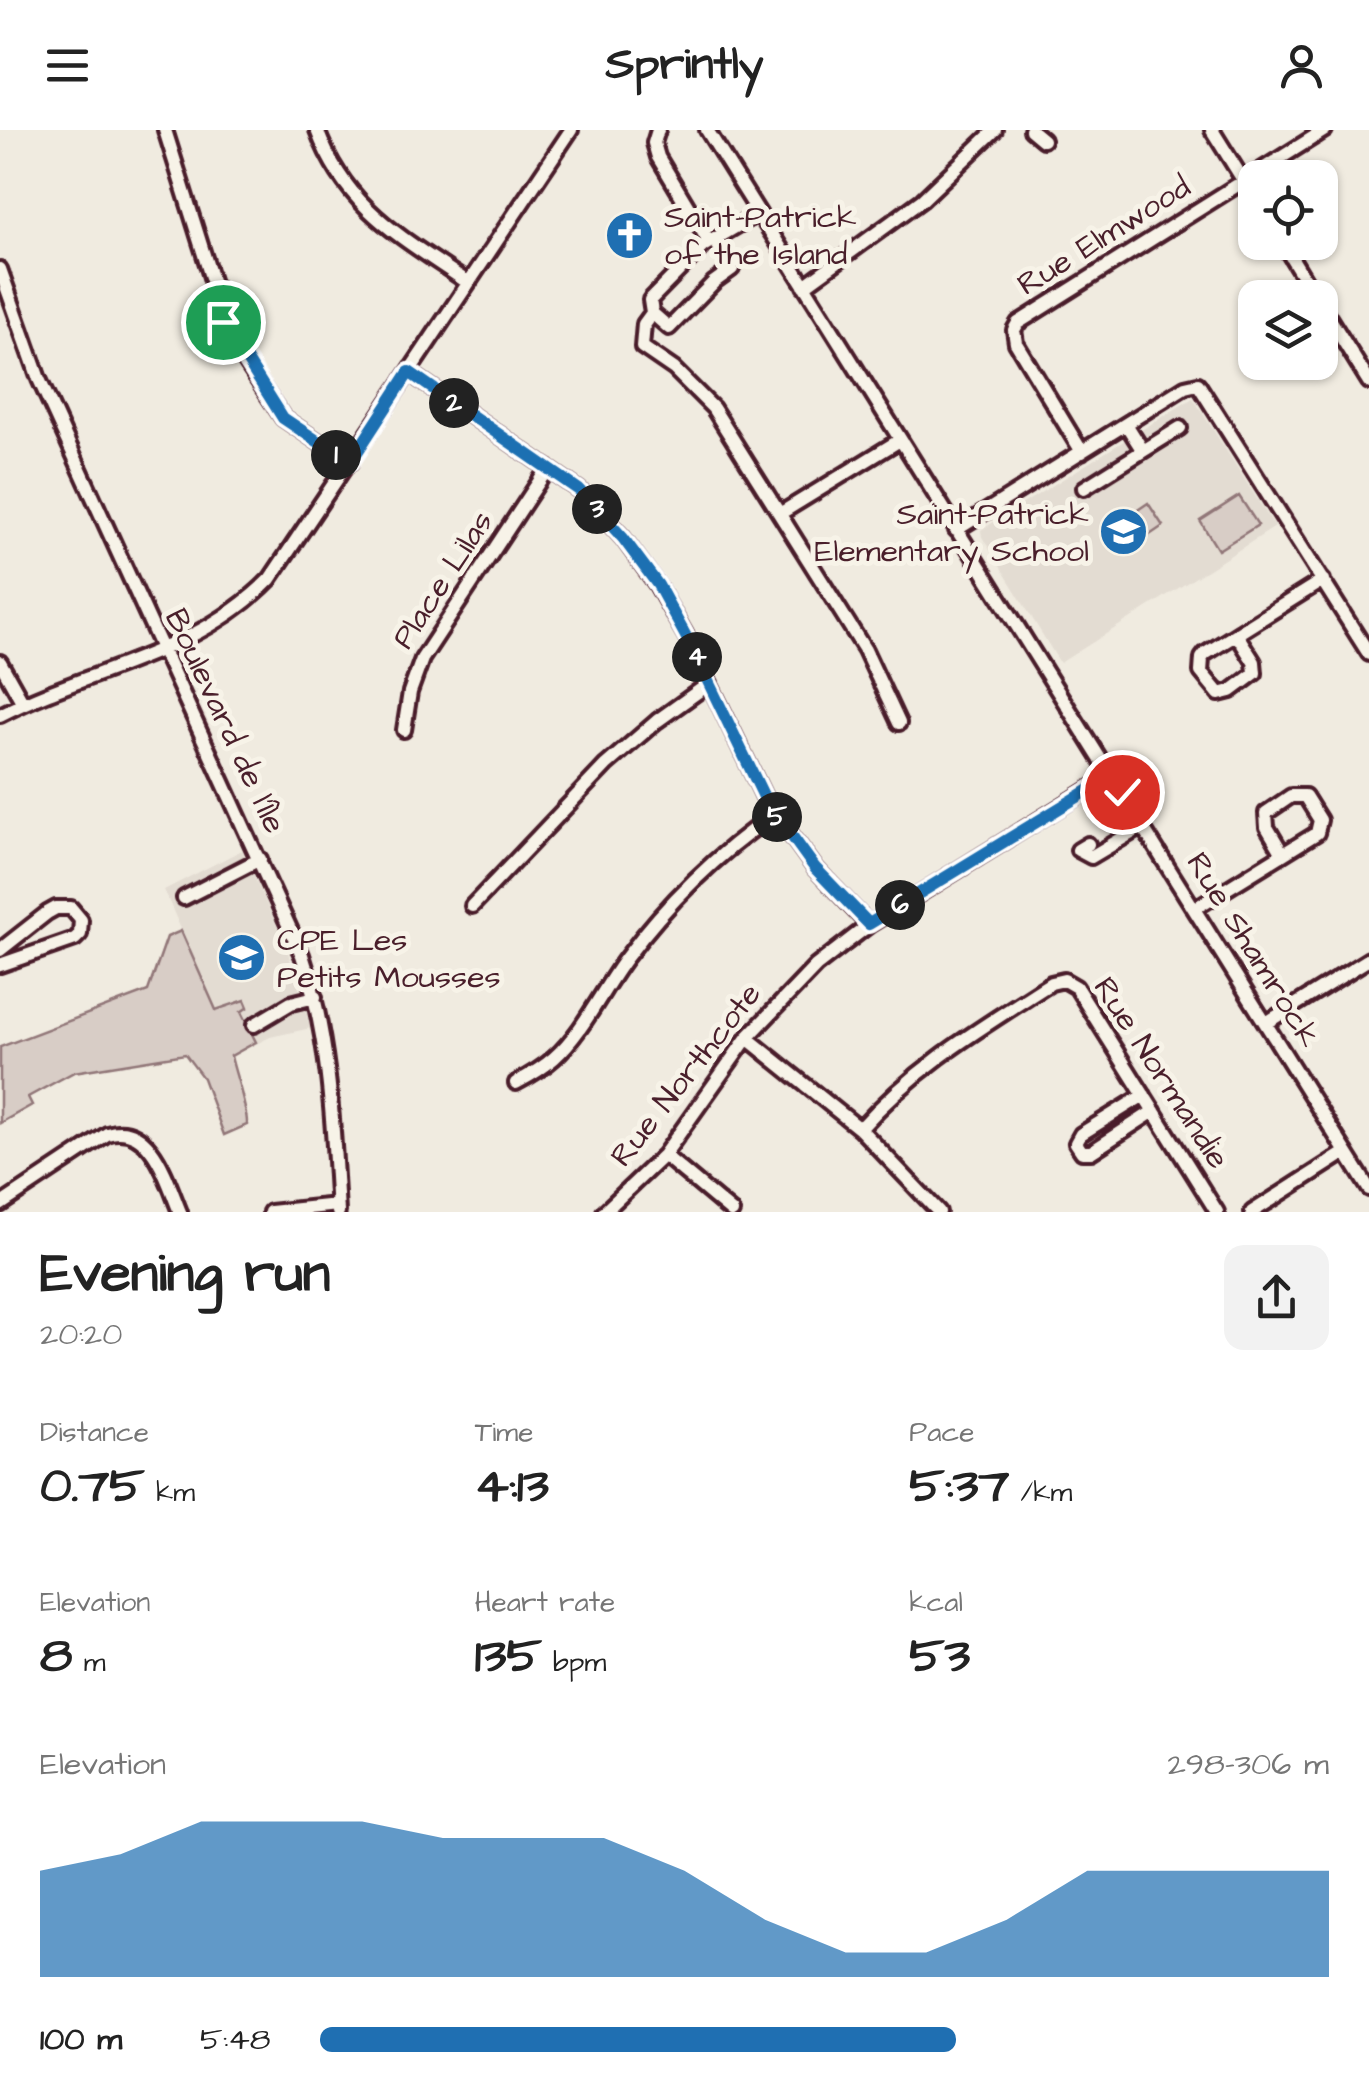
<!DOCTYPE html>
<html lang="en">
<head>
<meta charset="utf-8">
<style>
  body { margin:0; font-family:"Architects Daughter",sans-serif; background:#f2f2f2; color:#222; height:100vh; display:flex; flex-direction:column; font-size:38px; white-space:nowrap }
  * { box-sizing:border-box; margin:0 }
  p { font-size:32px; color:#767676 }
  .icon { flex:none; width:55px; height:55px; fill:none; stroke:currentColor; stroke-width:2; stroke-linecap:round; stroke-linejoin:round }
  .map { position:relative; height:1082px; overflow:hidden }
  .details { display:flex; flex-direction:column; background:#fff; flex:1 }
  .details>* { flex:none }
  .fabs { position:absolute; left:1238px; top:30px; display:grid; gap:20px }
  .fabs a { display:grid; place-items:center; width:100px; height:100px; border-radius:20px; background:#fff; box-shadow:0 2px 8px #0004; font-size:50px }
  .pin { position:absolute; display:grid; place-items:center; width:85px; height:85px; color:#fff; margin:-42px; border:5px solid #fff; border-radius:50%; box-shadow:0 2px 10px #0007 }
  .km { position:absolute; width:50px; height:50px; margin:-25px; border-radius:50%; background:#222; color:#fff; font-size:28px; line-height:50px; text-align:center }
  .round { display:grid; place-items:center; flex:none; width:105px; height:105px; border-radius:20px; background:#f2f2f2 }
  .summary { display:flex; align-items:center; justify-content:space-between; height:170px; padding:0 40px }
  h1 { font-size:55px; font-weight:800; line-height:75px }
  .figures { display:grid; grid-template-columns:repeat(3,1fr); gap:15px; height:170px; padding:10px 40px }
  .figures div { display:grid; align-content:center }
  .figures b { font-size:50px; font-weight:800 }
  .figures small { font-size:28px; font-weight:400 }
  .figures p { font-size:28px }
  .chart { height:280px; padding:20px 40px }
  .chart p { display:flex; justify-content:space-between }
  .chart svg { width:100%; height:180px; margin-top:10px; fill:#1f6fb2; opacity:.7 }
  ul { padding:0 40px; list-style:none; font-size:32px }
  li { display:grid; grid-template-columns:160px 120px 1fr; align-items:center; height:75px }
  li i { height:25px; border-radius:12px; background:#1f6fb2 }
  header { display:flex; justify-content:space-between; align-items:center; height:130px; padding:0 40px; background:#fff; font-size:45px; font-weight:800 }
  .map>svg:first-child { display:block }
  .built { fill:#e3dcd2 }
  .green { fill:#d8cdc6; stroke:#917678; stroke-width:2.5 }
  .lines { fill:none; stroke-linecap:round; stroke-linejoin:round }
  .minor-casing { stroke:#4a1f2b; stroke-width:20 }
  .minor { stroke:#f7f3e8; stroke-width:12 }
  .route-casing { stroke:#fff; stroke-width:20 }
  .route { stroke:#1f6fb2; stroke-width:12 }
  .labels { text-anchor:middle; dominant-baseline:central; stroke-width:10; stroke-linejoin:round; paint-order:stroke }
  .poi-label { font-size:32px; fill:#4a1f2b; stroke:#f7f3e8; text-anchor:start }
  .street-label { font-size:32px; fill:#4a1f2b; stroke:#f7f3e8 }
</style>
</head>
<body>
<header><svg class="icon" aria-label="menu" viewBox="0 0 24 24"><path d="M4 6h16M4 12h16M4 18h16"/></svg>Sprintly<svg class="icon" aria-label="person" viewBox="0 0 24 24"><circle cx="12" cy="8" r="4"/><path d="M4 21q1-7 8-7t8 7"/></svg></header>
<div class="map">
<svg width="1369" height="1082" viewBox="0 0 1369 1082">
  <rect width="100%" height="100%" fill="#f0ebe0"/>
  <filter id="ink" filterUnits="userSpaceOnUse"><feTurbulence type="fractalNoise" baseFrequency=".01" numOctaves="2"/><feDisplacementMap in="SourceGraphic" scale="20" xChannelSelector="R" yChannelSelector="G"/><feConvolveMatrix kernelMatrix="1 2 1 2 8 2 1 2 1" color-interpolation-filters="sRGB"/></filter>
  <g filter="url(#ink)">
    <path class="built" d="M 1193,268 L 1275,397 L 1060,533 L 982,407 L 981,400 Z
      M 242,720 L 286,816 L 311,898 L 270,907 L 231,927 L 216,880 L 164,760 Z"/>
    <path class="green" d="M 1239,366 L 1258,395 L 1218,420 L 1200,391 Z
      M 1148,373 L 1163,396 L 1132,417 L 1117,394 Z
      M 181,801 L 216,880 L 245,870 L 248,877 L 241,882 L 256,912 L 231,926 C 235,945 248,979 247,995 L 224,1005 L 203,948 L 185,924 L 74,942 L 28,967 L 32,975 L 0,993 L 0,917 L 148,861 L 167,807 Z"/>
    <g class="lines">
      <defs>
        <path id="minor" d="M 165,0 L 230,208 L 283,288 L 350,333
          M 317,0 C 346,79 402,107 467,152
          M 658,0 L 654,13 L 658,27 L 709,112
          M 707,0 L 1369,1059
          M 1031,0 L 1043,10
          M 1212,0 L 1255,69
          M 714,109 L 732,139 L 714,152 L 669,198 L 652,183 L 650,170 L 703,116 L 759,83
          M 1282,112 L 1316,168
          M 0,139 L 39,249 L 302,825 C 330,909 333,995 338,1082
          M 804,156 L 922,70 L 995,0
          M 1320,173 L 1369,252
          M 652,183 L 644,194 L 642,217 L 674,239 L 713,278 L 865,520 L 899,593
          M 409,242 L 579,360 L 623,408 L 657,455 L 689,511 L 765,669 L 815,738 L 869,795
          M 1143,321 L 1180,298
          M 1082,322 L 1016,213 L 1014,200 L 1018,193 L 1325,0
          M 1084,358 L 1143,321 L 1126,294
          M 781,383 L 900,310
          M 956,400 L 1185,257 L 1198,254 L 1369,524
          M 1237,505 L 1254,532 L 1255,543 L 1231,561 L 1219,564 L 1201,542 L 1202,528 L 1205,524 L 1323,450
          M 0,532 L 23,573
          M 0,585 C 91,538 196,525 270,449 L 571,0
          M 404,600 L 410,562 L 422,529 L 548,338
          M 1088,714 L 1078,720 L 1091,727 L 1143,696
          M 184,768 L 260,729
          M 472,776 L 606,635 L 657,591 L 710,553
          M 1194,779 L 1317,703 L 1320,690 L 1305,666 L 1291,666 L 1266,683 L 1267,697 L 1283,724
          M 0,820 L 47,783 L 56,778 L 71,778 L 81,790 L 80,804 L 75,809 L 0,835
          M 1266,893 L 1369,829
          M 254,895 L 291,873 L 315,867
          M 747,908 L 860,999 L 939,1082
          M 516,953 C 529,946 543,938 554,928 C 584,901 602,860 626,828 C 666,774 719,722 775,684
          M 1144,965 L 1081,1004 L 1076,1013 L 1082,1022 L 1091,1022 L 1154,981
          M 860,999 C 916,936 981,898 1051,853 L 1064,850 L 1076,857 L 1217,1082
          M 664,1025 L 732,1082
          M 0,1075 L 107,1004 C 151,990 167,1051 180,1082
          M 270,1082 L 337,1075
          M 604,1082 L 664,1025 L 747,908 L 816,836 L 869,795 L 1112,645
          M 1252,1082 L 1346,1022"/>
      </defs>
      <use href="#minor" class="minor-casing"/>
      <use href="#minor" class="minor"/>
    </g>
  </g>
  <g class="lines" filter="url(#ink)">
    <defs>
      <path id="route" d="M 223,192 L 283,288 L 350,333 L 409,242 L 579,360 L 623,408 L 658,455 L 689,512 L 765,669 L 815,738 L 869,794 L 1112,646 L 1122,662"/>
    </defs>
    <use href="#route" class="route-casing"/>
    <use href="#route" class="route"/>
  </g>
  <defs>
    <symbol id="church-disc" viewBox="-11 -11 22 22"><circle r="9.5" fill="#1f6fb2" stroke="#f7f3e8"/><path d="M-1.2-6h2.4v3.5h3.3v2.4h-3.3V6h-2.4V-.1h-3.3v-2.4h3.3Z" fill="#fff"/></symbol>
    <symbol id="school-disc" viewBox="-11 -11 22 22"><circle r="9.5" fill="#1f6fb2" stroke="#f7f3e8"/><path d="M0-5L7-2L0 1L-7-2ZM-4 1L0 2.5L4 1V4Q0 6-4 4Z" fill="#fff"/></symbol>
  </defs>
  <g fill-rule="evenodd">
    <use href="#church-disc" x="602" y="78" width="55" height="55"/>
    <use href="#school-disc" x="1096" y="374" width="55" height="55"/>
    <use href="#school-disc" x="214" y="800" width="55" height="55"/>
  </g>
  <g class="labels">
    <g class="poi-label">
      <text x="664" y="87">Saint-Patrick<tspan x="664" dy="37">of the Island</tspan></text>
      <text x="1089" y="384" text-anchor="end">Saint-Patrick<tspan x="1089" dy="37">Elementary School</tspan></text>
      <text x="277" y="810">CPE Les<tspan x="277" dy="37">Petits Mousses</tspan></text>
    </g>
    <g class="street-label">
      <text transform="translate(1104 106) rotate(-32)">Rue Elmwood</text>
      <text transform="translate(443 450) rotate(-57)">Place Lilas</text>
      <text transform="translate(225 591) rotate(65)">Boulevard de l'Île</text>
      <text transform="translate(1253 820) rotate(58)">Rue Shamrock</text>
      <text transform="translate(1161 943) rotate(57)">Rue Normandie</text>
      <text transform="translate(686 945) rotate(-52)">Rue Northcote</text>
    </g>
  </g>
</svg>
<div class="fabs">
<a><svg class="icon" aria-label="locate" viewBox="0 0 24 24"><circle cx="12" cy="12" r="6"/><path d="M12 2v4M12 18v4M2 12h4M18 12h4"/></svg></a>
<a><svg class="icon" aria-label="layers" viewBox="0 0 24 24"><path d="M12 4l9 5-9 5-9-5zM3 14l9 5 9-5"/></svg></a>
</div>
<div class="pin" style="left:223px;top:192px;background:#1e9e55"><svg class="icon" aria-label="arrive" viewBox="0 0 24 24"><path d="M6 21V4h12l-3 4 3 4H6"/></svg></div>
<div class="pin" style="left:1122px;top:662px;background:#d93025"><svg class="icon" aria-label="check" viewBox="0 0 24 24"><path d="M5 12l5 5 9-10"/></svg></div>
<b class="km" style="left:336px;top:325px">1</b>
<b class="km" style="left:454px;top:273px">2</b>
<b class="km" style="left:597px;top:379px">3</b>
<b class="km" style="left:697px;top:527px">4</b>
<b class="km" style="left:777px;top:687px">5</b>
<b class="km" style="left:900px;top:775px">6</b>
</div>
<section class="details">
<div class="summary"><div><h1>Evening run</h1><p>20:20</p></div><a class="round"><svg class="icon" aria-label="share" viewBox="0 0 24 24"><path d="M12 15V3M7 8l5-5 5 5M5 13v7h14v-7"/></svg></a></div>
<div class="figures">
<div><p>Distance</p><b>0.75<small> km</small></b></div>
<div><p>Time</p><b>4:13</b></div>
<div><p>Pace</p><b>5:37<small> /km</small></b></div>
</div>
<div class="figures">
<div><p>Elevation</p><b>8<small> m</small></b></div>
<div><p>Heart rate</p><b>135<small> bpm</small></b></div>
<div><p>kcal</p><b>53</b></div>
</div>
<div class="chart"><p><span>Elevation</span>298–306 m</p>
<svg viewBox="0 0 160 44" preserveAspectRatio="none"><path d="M0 44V18L10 14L20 6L30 6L40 6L50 10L60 10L70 10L80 18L90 30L100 38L110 38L120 30L130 18L140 18L150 18L160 18V44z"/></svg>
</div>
<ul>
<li><b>100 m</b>5:48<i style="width:63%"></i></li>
</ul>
</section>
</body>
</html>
